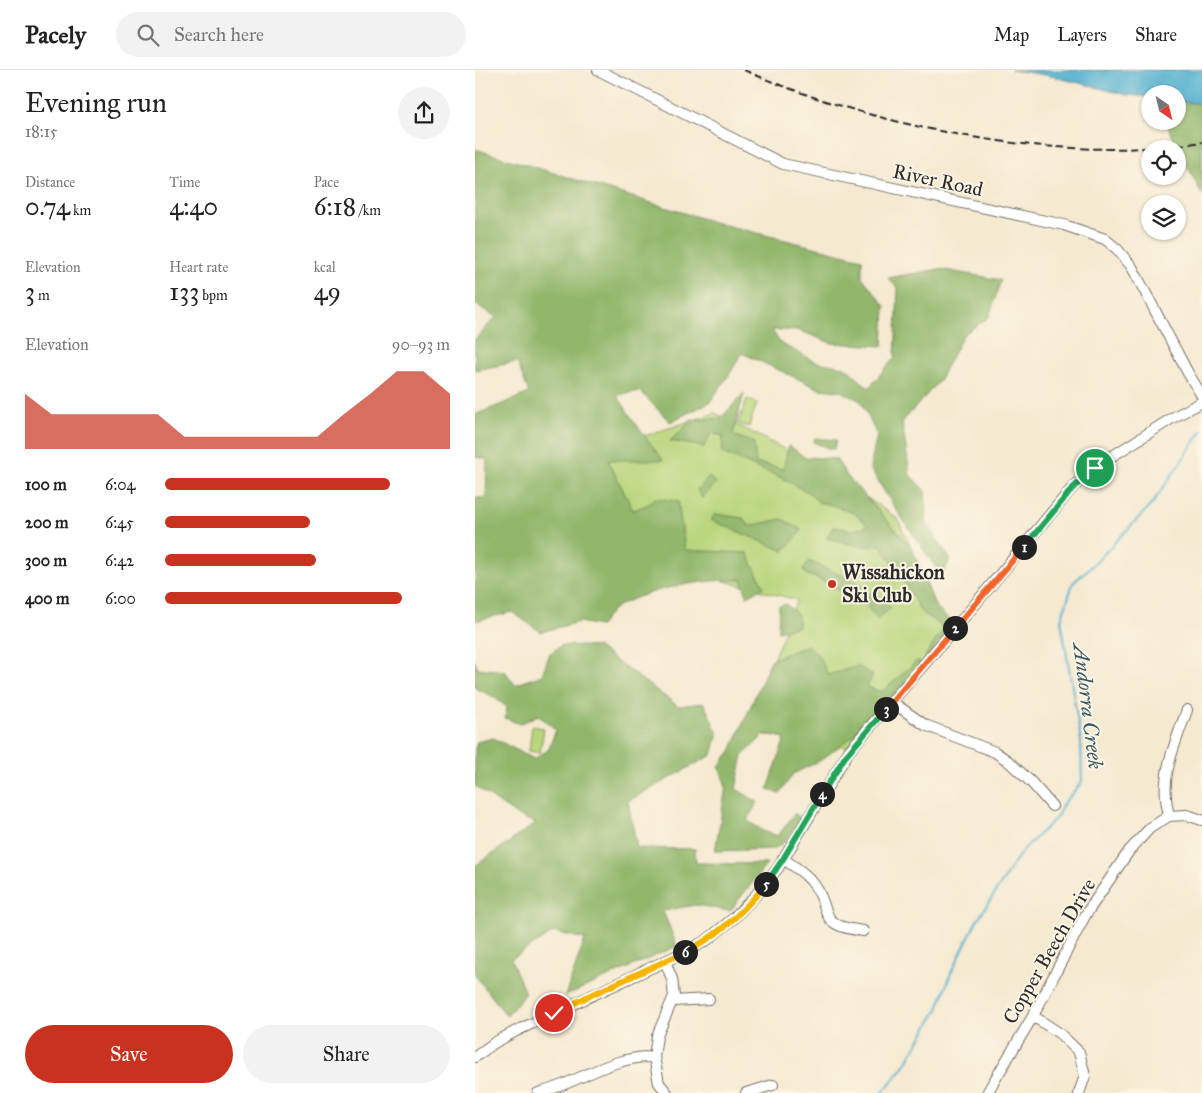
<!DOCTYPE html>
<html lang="en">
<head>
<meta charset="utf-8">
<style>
  body { margin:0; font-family:"IM FELL Great Primer",serif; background:#f2f2f2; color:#222; height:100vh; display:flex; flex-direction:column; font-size:19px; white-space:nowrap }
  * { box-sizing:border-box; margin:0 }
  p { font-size:16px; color:#767676 }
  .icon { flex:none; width:28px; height:28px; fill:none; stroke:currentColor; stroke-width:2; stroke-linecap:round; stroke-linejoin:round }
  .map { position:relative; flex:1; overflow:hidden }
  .details { display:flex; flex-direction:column; background:#fff; width:475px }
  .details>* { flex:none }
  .needle { width:32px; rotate:145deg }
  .buttons { position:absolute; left:666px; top:15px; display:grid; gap:10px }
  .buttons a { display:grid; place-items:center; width:45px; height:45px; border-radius:50%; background:#fff; box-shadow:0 1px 4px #0004; font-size:25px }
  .pin { position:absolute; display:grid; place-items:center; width:42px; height:42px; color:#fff; margin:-21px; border:2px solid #fff; border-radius:50%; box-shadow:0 1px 5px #0007 }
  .km { position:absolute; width:25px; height:25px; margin:-12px; border-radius:50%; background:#222; color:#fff; font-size:14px; line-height:25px; text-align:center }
  .round { display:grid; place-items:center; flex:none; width:52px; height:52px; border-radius:26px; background:#f2f2f2 }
  .overview { display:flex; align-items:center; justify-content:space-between; height:85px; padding:0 25px }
  h1 { font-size:28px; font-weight:600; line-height:38px }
  .figures { display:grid; grid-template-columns:repeat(3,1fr); gap:8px; height:85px; padding:5px 25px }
  .figures div { display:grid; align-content:center }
  .figures b { font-size:25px; font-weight:600 }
  .figures small { font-size:14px; font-weight:400 }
  .figures p { font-size:14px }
  .chart { height:140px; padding:10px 25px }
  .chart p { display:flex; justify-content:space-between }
  .chart svg { width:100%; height:90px; margin-top:5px; fill:#c8321e; opacity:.7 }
  .primary-button { display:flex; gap:10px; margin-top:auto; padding:10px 25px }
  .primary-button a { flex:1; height:58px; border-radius:30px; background:#c8321e; color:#fff; font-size:20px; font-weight:600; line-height:58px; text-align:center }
  .primary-button a+a { background:#f2f2f2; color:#222 }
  ul { padding:0 25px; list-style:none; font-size:16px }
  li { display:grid; grid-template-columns:80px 60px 1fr; align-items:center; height:38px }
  li i { height:12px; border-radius:6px; background:#c8321e }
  header { display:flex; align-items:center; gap:30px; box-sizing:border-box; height:70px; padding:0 25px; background:#fff; border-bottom:1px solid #e0e0e0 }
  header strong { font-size:24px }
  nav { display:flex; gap:28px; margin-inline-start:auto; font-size:18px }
  .search { width:350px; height:45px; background:#f2f2f2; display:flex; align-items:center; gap:12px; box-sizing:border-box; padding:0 18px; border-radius:28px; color:#767676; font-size:19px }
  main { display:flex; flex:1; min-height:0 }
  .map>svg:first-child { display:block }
  .green { fill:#b9d67d; stroke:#728054 }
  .forest { fill:#92b76c; stroke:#5e714c }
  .water { fill:#51b0d0; stroke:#3e6e7e }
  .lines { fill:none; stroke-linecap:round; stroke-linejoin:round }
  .stream { stroke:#51b0d0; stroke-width:2 }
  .minor-casing { stroke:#726e65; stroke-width:12 }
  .minor { stroke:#fff; stroke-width:10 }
  .rail { stroke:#2b2b2b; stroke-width:2; stroke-dasharray:8 4; stroke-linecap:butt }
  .split-1-casing { stroke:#fff; stroke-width:10 }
  .split-2-casing { stroke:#fff; stroke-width:10 }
  .split-3-casing { stroke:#fff; stroke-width:10 }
  .split-4-casing { stroke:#fff; stroke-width:10 }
  .split-5-casing { stroke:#fff; stroke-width:10 }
  .split-6-casing { stroke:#fff; stroke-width:10 }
  .split-7-casing { stroke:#fff; stroke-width:10 }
  .split-8-casing { stroke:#fff; stroke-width:10 }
  .split-1 { stroke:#22a559; stroke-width:6 }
  .split-2 { stroke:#f0652b; stroke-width:6 }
  .split-3 { stroke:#f0652b; stroke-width:6 }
  .split-4 { stroke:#22a559; stroke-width:6 }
  .split-5 { stroke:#22a559; stroke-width:6 }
  .split-6 { stroke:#f5b400; stroke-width:6 }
  .split-7 { stroke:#f5b400; stroke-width:6 }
  .split-8 { stroke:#f5b400; stroke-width:6 }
  .poi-dot { fill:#c8321e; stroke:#fcf5e5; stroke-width:2 }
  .labels { text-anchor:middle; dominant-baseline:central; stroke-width:4; stroke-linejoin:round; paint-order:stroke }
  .street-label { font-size:20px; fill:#2b2b2b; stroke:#fcf5e5 }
  .poi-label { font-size:20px; font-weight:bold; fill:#2b2b2b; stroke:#fcf5e5; text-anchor:start }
  .water-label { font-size:21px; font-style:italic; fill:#385a65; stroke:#fcf5e5 }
</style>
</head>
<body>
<header>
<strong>Pacely</strong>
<div class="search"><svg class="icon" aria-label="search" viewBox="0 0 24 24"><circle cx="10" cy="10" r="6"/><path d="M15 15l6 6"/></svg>Search here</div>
<nav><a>Map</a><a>Layers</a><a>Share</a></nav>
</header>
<main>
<section class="details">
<div class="overview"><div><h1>Evening run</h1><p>18:15</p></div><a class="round"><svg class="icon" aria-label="share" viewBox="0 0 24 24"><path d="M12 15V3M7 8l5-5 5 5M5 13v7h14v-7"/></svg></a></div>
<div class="figures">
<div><p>Distance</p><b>0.74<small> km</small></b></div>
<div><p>Time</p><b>4:40</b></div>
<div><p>Pace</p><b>6:18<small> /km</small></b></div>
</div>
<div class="figures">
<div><p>Elevation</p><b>3<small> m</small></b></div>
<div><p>Heart rate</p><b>133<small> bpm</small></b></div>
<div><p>kcal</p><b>49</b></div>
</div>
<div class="chart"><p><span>Elevation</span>90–93 m</p>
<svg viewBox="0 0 160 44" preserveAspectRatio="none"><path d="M0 44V17L10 27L20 27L30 27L40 27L50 27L60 38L70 38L80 38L90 38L100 38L110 38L120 27L130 17L140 6L150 6L160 17V44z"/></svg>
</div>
<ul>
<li><b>100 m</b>6:04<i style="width:79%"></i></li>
<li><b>200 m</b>6:45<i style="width:51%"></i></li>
<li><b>300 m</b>6:42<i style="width:53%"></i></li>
<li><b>400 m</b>6:00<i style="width:83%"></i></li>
</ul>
<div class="primary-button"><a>Save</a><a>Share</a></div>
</section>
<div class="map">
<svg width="727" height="1023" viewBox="0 0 727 1023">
  <rect width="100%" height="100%" fill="#fcf5e5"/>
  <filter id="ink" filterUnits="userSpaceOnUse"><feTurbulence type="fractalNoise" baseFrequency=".02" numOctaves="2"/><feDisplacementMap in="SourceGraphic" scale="10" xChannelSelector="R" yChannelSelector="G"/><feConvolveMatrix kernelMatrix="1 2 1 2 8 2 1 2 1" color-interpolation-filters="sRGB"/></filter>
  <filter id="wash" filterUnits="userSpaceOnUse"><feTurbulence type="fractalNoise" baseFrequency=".0096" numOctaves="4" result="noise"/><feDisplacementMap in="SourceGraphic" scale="20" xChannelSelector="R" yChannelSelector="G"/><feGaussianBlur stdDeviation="1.12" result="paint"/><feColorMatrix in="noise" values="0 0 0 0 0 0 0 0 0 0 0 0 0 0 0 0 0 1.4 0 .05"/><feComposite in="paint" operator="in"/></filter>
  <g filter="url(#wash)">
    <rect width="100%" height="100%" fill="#f5e9d0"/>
    <path class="green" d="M 272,329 L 282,333 L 274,357 L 263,353 Z
      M 240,343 L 355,403 L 422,448 L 446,498 L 461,539 L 482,556 L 387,662 L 370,678 L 345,661 L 267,667 L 322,530 L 172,491 L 124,383 L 157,370 Z
      M 57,656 L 69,658 L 65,683 L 54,681 Z"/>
    <path class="forest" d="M 703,31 L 727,34 L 727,125 L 690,51 L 702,51 Z
      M 0,79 L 242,153 L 387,189 L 387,207 L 410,236 L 408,276 L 356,273 L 323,260 L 297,260 L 305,273 L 341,292 L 370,297 L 394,318 L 420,287 L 423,219 L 413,208 L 464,199 L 526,210 L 514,247 L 488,265 L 464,311 L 427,352 L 435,405 L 450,421 L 452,454 L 475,489 L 467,506 L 416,432 L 395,398 L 402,365 L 386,331 L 365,321 L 345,319 L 267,283 L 254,305 L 235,332 L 195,352 L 165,321 L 142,325 L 158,350 L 188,390 L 133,390 L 158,440 L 172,435 L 180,428 L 203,431 L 210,480 L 272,483 L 289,517 L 272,526 L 267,510 C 229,509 176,518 143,536 C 136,540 130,550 125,556 L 104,552 L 66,562 L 37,542 L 0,551 L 0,428 L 11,428 L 12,389 L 0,387 L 0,345 L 54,323 L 42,292 L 0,300 L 0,269 L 21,247 L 0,234 Z
      M 269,323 L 258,365 L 279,373 L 281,393 L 308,399 L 314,375 L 329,387 L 361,389 L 372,406 L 437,478 L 459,534 L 478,555 L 452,587 L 450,586 L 469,558 L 446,542 L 430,513 L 406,475 L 387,477 L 352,468 L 358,457 L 377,460 L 394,456 L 379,443 L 357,435 L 343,432 L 334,423 L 307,408 L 247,383 L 248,366 L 236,363 L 229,377 L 195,371 L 217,350 L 246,348 Z
      M 340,368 L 361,370 L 359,379 L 355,379 L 338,372 Z
      M 234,407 L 241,413 L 227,428 L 222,420 Z
      M 240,444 L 268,448 L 274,456 L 307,449 L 327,460 L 309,481 L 236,450 Z
      M 334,491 L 388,515 L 381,530 L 342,508 L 332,505 L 328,499 Z
      M 397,521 L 416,538 L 402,549 L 388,531 Z
      M 311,534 L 323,545 L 323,557 L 303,561 L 304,536 Z
      M 87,575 L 122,577 L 203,636 L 229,633 L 243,664 L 237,685 L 153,731 L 162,778 L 220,779 L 221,793 L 292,794 L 255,841 L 220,835 L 188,841 L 202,876 L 90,926 L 110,869 L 79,862 L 36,889 L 50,923 L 32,946 L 0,905 L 0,796 L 61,753 L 43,746 L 0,716 L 0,679 L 2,672 L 18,668 L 59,689 L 73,680 L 81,660 L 63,645 L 45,654 L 30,648 L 32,637 L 17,626 L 0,618 L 0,591 L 2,598 L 30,601 L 40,615 L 67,605 L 75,583 Z
      M 333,575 L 344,586 L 353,605 L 383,596 L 398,606 L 392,617 L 407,622 L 443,590 L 445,594 L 391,656 L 346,690 L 318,704 L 304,724 L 293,719 L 310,668 L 290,664 L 268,685 L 261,719 L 283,732 L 272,750 L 288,761 L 303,766 L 320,743 L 326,749 L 310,771 L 299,779 L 240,781 L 251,717 L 244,696 L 256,681 L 296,590 Z"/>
    <path class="water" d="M 536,0 L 727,0 L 727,34 L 703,31 L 702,24 L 675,24 L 675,27 L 652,25 L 576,6 Z"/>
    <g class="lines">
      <path class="stream" d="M 407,1023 L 428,998 L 463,939 L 476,903 L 501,852 L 547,781 L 582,747 L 588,734 L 607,712 L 606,671 L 586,550 L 598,513 L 622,491 L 677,434 L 727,361"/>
    </g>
  </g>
  <g filter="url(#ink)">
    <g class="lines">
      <defs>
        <path id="minor" d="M 123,0 L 308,94 L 589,155 L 630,169 L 642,179 L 657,197 L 713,303 L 727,326
          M 417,632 L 450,655 L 520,682 L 533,691 L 556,712 L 577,736
          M 694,746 C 693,740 691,733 691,727 C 688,699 703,666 712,640
          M 308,789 C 324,799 339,809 346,827 C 349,834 351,844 355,849 C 363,858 377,859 388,861
          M 190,891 L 197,909 L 199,926 L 182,966 L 179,987 L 184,1013 L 192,1023
          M 198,931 L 234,929
          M 558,946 L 584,963 L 604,982 L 610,1006 L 604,1023
          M 0,987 L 19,973 L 41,961 L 214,880 L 232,870 L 259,848 L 281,825 L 303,798 L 374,681 L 482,556 L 598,417 L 628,392 L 699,347 L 727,332
          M 63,1023 C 102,1014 137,985 179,987
          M 271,1023 L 298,1015
          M 512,1023 L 558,946 L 611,844 L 654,781 L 675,758 L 694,746 L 712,745 L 727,750"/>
      </defs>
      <use href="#minor" class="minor-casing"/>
      <use href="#minor" class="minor"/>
      <path class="rail" d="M 269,0 C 401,58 583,95 727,72"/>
    </g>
  </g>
  <g class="lines" filter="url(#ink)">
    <defs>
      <path id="split-1" d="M 549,477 L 598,418 L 620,398"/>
      <path id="split-2" d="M 480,558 L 549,477"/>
      <path id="split-3" d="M 411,639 L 480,558"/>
      <path id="split-4" d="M 347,724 L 370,687 L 411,639"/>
      <path id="split-5" d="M 291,814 L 308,789 L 347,724"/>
      <path id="split-6" d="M 210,882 C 242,867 269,841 291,814"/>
      <path id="split-7" d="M 114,926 L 210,882"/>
      <path id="split-8" d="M 79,943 L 114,926"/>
    </defs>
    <use href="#split-1" class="split-1-casing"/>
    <use href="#split-2" class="split-2-casing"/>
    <use href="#split-3" class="split-3-casing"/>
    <use href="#split-4" class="split-4-casing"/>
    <use href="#split-5" class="split-5-casing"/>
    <use href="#split-6" class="split-6-casing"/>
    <use href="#split-7" class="split-7-casing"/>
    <use href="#split-8" class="split-8-casing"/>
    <use href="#split-1" class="split-1"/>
    <use href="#split-2" class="split-2"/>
    <use href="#split-3" class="split-3"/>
    <use href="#split-4" class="split-4"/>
    <use href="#split-5" class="split-5"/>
    <use href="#split-6" class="split-6"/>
    <use href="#split-7" class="split-7"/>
    <use href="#split-8" class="split-8"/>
  </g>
  <circle class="poi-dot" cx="357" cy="514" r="5"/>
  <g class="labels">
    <g class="street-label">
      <text transform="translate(463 110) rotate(12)">River Road</text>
      <text transform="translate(574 881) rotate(-60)">Copper Beech Drive</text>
    </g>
    <g class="poi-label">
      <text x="367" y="502">Wissahickon<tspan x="367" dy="23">Ski Club</tspan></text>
    </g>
    <g class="water-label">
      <text transform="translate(613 636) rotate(83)">Andorra Creek</text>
    </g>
  </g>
</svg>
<div class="buttons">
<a><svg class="needle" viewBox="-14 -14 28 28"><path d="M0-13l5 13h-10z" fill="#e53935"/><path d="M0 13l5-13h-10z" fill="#767676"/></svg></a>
<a><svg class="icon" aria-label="locate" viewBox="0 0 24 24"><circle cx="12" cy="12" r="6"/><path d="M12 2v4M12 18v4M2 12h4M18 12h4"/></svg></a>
<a><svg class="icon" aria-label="layers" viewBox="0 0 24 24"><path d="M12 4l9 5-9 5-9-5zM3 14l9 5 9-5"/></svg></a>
</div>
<div class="pin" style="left:620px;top:398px;background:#1e9e55"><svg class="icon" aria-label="arrive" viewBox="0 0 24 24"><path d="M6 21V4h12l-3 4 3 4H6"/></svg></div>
<div class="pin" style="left:79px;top:943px;background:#d93025"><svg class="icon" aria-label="check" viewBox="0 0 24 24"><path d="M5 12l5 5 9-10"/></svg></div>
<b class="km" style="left:549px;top:477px">1</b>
<b class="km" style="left:480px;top:558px">2</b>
<b class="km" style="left:411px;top:639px">3</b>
<b class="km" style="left:347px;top:724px">4</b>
<b class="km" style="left:291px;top:814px">5</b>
<b class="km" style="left:210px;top:882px">6</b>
</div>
</main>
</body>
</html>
